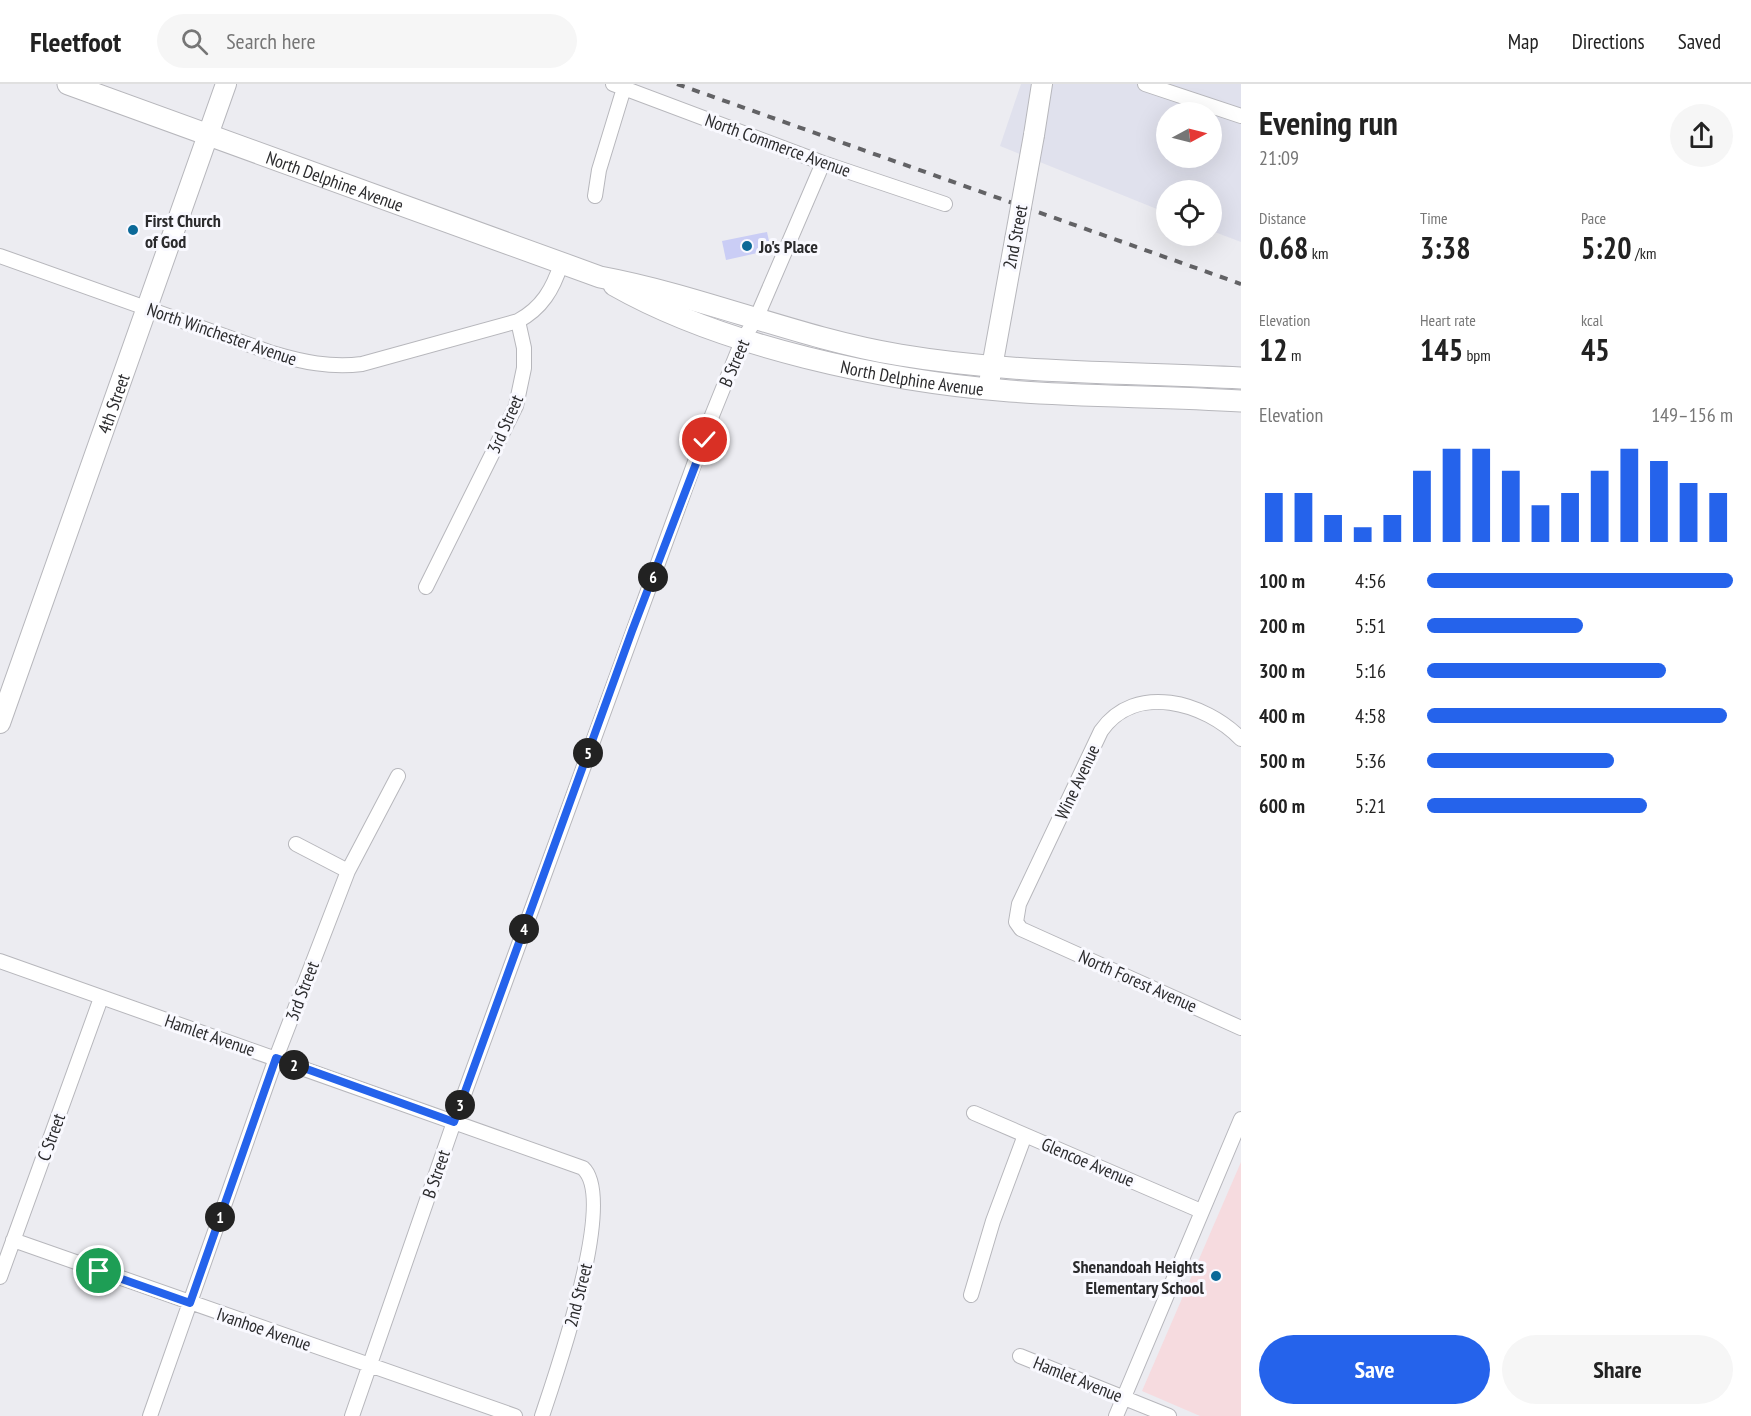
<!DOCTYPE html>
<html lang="en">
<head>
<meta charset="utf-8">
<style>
  body { margin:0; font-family:"PT Sans Narrow",sans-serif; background:#f6f6f6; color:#222; height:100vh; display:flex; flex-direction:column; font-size:22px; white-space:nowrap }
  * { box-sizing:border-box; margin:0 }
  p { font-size:20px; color:#767676 }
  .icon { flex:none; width:33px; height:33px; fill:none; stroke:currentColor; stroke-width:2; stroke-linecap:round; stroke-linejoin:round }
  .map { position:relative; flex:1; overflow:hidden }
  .sheet { display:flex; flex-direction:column; background:#fff; width:510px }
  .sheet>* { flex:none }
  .needle { width:39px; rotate:83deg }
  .fabs { position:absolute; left:1156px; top:18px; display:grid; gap:12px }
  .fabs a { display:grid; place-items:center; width:66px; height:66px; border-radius:50%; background:#fff; box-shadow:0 6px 24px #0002; font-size:30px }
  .pin { position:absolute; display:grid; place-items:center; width:51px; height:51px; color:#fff; margin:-26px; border:3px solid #fff; border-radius:50%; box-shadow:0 2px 6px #0007 }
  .km { position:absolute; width:30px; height:30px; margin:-15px; border-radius:50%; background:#222; color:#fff; font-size:16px; line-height:30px; text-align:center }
  .round { display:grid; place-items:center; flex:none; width:63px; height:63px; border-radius:32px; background:#f6f6f6 }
  .summary { display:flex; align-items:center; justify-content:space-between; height:102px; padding:0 18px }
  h1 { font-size:33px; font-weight:600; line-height:45px }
  .figures { display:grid; grid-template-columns:repeat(3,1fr); gap:9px; height:102px; padding:6px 18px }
  .figures div { display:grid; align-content:center }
  .figures b { font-size:30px; font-weight:600 }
  .figures small { font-size:16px; font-weight:400 }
  .figures p { font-size:16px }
  .chart { height:168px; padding:12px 18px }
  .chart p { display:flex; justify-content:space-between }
  .chart svg { width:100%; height:108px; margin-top:6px; stroke:#2563eb; stroke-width:6 }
  .cta { display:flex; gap:12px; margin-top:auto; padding:12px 18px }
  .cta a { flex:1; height:69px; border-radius:36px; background:#2563eb; color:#fff; font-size:24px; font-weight:600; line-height:69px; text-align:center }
  .cta a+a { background:#f6f6f6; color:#222 }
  ul { padding:0 18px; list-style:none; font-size:20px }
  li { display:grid; grid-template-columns:96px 72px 1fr; align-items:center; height:45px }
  li i { height:15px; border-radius:8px; background:#2563eb }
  header { display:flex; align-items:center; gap:36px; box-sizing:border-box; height:84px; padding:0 30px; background:#fff; border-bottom:2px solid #e0e0e0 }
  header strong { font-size:28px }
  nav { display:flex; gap:33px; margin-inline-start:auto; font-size:21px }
  .search { width:420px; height:54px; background:#f6f6f6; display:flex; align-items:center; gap:15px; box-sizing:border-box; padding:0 21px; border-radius:33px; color:#767676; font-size:22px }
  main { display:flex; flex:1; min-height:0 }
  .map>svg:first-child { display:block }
  .built { fill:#e0e1ed; fill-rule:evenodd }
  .education { fill:#f6dbdf }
  .building { fill:#cacdf5 }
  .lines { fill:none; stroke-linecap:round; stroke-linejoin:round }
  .street-casing { stroke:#b7b7bc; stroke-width:16 }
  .secondary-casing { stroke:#b7b7bc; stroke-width:22 }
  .primary-casing { stroke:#b7b7bc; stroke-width:23 }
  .street { stroke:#fff; stroke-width:14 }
  .secondary { stroke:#fff; stroke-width:20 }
  .primary { stroke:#fff; stroke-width:21 }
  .rail { stroke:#626265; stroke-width:4; stroke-dasharray:8 8; stroke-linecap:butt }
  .secondary-bridge-casing { stroke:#b7b7bc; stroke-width:22; stroke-linecap:butt }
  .secondary-bridge { stroke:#fff; stroke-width:20 }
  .route-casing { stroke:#fff; stroke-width:12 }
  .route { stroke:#2563eb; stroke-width:8 }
  .poi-dot { fill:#0b6998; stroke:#f9f9ff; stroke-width:2 }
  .labels { text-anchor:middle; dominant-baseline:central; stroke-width:6; stroke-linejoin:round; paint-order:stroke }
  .street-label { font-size:18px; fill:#2b2b2d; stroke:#f9f9ff }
  .poi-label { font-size:18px; font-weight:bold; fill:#2b2b2d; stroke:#f9f9ff; text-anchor:start }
</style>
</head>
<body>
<header>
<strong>Fleetfoot</strong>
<div class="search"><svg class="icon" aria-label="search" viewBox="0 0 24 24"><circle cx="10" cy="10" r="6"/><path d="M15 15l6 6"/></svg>Search here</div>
<nav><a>Map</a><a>Directions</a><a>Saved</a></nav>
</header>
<main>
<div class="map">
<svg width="1241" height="1332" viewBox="0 0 1241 1332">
  <rect width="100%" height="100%" fill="#ececf1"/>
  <path class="built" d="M 1021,0 L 1241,0 L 1241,158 L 1212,147 L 1212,106 L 1167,106 L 1167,129 L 1000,62 ZM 1167,28 L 1212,28 L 1212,74 L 1167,74 Z"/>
  <path class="education" d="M 1241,1078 L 1241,1332 L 1200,1332 L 1142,1307 Z"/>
  <path class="building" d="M 767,148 L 771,166 L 726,176 L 722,157 Z"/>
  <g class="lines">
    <defs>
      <path id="street" d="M 613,0 L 823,79 L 945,120
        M 1145,0 L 1241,32
        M 595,112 L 599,86 L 624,4
        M 0,172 L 272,269 C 302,278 331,284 362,280 L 518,237 C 542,224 553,205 561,180
        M 426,503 L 516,322 L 524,284 L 524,264 L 518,237
        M 1241,655 C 1205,618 1135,598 1101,647 L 1019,820 L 1016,838 L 1021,845 L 1241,944
        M 296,760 L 348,787
        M 0,877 L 583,1084 C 617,1115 556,1290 542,1332
        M 974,1029 L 1201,1127
        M 13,1156 L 515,1332
        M 0,1193 L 101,914
        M 971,1211 L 993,1137 L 1025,1051
        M 1020,1272 L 1169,1332
        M 150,1332 L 276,974 L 348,787 L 398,692
        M 352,1332 L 454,1038 L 711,334 L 743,255 L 756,235 L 823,79
        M 1116,1332 L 1241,1035"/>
      <g id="secondary">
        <path d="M 1034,51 L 1042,0"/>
        <path d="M 988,305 L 1015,156"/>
        <path id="s1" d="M 0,639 L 226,0"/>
      </g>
      <g id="primary">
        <path id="s2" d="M 68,0 L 600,193 C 702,212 798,254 900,271 C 1013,290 1127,288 1241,294"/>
        <path id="s3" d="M 614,201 C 723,263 885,297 1010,307 C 1087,313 1164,312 1241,317"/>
      </g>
    </defs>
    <use href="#street" class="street-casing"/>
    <use href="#secondary" class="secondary-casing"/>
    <use href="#primary" class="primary-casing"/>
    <use href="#street" class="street"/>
    <use href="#secondary" class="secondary"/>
    <use href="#primary" class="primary"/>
    <path class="rail" d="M 677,0 L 1241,200"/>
    <defs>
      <path id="secondary-bridge" d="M 1015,156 L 1034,51"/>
    </defs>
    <use href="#secondary-bridge" class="secondary-bridge-casing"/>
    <use href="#secondary-bridge" class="secondary-bridge"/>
  </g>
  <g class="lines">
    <defs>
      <path id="route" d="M 99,1187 L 190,1219 L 276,974 L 454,1038 L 632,547 L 705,356"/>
    </defs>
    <use href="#route" class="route-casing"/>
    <use href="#route" class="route"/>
  </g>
  <g class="poi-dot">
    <circle cx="133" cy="146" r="6"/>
    <circle cx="747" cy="162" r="6"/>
    <circle cx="1216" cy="1192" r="6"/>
  </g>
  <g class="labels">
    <g class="street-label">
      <text transform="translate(778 61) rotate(20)">North Commerce Avenue</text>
      <text stroke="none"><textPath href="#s2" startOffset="284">North Delphine Avenue</textPath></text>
      <text transform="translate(1015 153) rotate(-79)">2nd Street</text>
      <text transform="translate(222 250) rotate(19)">North Winchester Avenue</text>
      <text transform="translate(734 279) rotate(-67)">B Street</text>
      <text stroke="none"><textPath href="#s3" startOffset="314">North Delphine Avenue</textPath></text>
      <text stroke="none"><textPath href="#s1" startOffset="339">4th Street</textPath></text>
      <text transform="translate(505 340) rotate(-66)">3rd Street</text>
      <text transform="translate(1077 698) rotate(-65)">Wine Avenue</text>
      <text transform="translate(1138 897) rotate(24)">North Forest Avenue</text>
      <text transform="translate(302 907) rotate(-69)">3rd Street</text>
      <text transform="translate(210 951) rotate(19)">Hamlet Avenue</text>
      <text transform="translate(51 1053) rotate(-70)">C Street</text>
      <text transform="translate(1088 1078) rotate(23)">Glencoe Avenue</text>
      <text transform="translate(436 1090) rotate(-71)">B Street</text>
      <text transform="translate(578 1211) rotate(-76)">2nd Street</text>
      <text transform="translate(264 1245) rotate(19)">Ivanhoe Avenue</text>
      <text transform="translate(1078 1295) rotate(22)">Hamlet Avenue</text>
    </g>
    <g class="poi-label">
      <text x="145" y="136">First Church<tspan x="145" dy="21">of God</tspan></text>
      <text x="759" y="162">Jo's Place</text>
      <text x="1204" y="1182" text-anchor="end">Shenandoah Heights<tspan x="1204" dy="21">Elementary School</tspan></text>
    </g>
  </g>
</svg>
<div class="fabs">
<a><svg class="needle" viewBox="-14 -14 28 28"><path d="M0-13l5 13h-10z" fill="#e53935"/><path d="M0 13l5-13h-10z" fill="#767676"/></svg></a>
<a><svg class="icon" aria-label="locate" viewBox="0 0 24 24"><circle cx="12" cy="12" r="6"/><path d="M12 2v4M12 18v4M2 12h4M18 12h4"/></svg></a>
</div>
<div class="pin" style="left:99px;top:1187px;background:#1e9e55"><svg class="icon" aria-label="arrive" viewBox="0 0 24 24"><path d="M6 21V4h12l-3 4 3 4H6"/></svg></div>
<div class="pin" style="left:705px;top:356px;background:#d93025"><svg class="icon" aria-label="check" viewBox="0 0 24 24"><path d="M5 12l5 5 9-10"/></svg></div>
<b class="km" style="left:220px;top:1133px">1</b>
<b class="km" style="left:294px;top:981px">2</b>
<b class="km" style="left:460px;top:1021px">3</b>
<b class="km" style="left:524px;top:845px">4</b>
<b class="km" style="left:588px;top:669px">5</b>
<b class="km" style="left:653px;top:493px">6</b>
</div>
<section class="sheet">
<div class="summary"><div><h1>Evening run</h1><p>21:09</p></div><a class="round"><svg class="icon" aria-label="share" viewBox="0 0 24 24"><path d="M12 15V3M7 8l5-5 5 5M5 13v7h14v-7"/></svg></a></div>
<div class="figures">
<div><p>Distance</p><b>0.68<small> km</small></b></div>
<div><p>Time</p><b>3:38</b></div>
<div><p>Pace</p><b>5:20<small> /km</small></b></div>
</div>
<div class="figures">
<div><p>Elevation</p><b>12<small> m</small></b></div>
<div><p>Heart rate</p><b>145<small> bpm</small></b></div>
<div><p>kcal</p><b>45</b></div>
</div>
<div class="chart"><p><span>Elevation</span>149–156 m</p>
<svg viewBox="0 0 160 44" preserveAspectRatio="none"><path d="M5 44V24M15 44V24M25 44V33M35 44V38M45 44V33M55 44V15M65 44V6M75 44V6M85 44V15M95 44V29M105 44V24M115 44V15M125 44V6M135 44V11M145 44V20M155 44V24"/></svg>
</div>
<ul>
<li><b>100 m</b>4:56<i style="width:100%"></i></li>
<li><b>200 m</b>5:51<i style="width:51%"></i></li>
<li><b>300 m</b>5:16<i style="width:78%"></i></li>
<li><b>400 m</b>4:58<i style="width:98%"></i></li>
<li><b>500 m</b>5:36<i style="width:61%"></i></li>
<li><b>600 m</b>5:21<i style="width:72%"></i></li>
</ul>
<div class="cta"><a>Save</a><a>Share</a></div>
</section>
</main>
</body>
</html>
